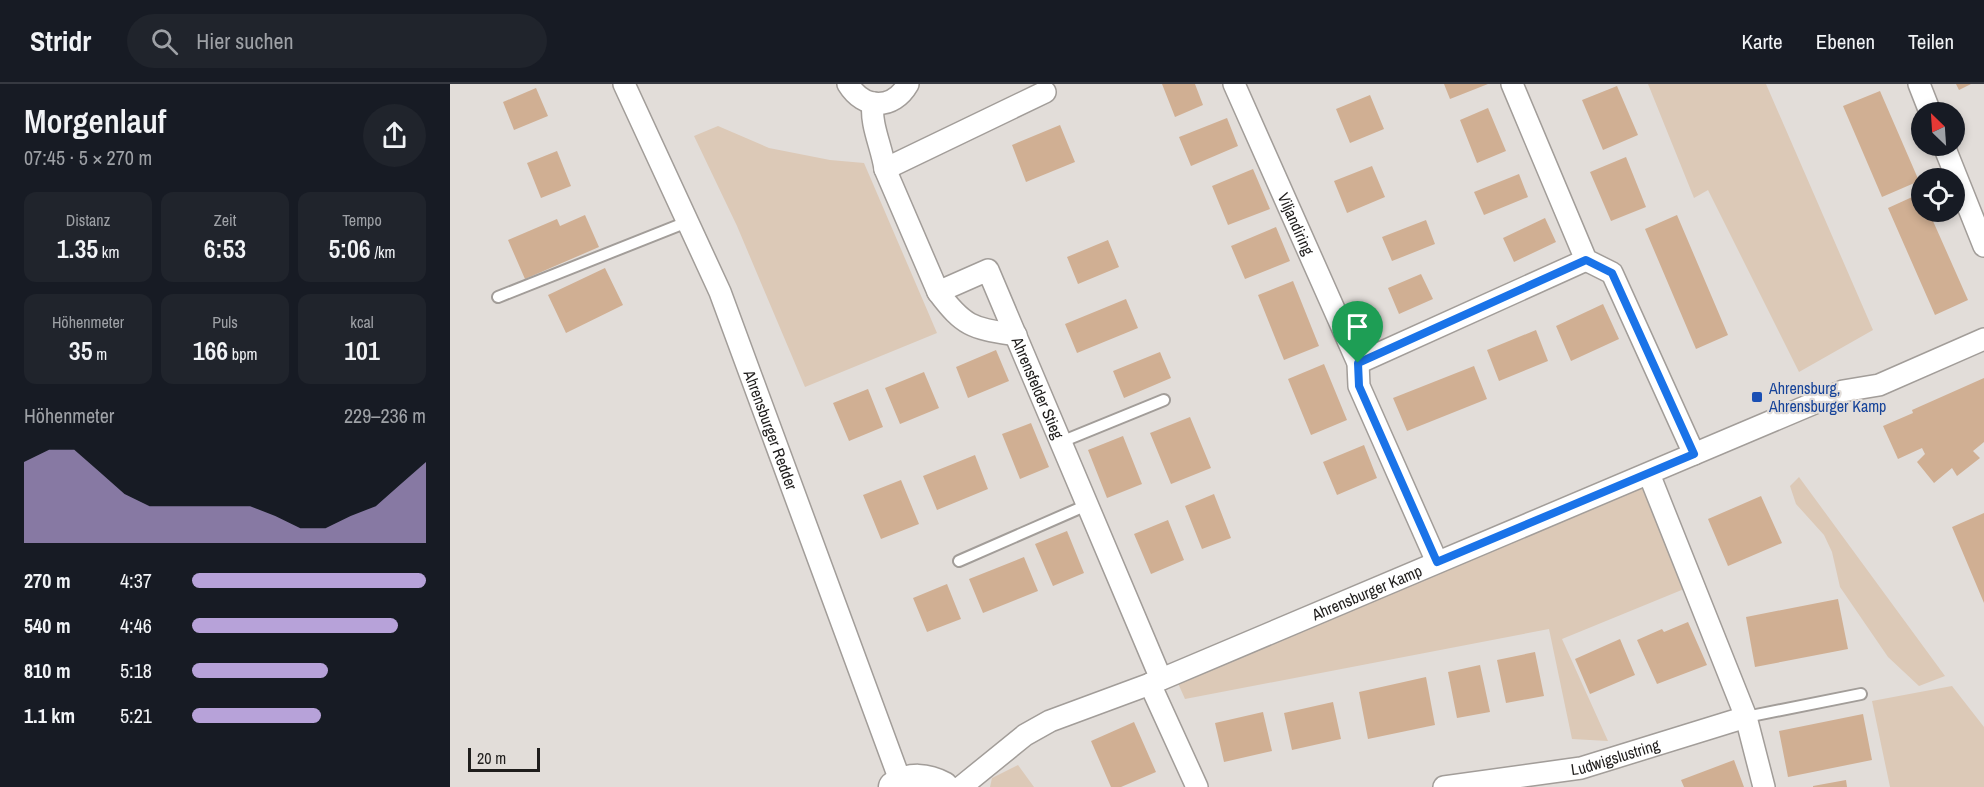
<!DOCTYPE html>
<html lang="de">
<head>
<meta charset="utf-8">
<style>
  body { margin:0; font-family:"Archivo Narrow",sans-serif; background:#20242c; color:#f1f3f6; height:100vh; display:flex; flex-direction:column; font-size:22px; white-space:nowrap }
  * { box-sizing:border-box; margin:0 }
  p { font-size:20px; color:#9ea1a6 }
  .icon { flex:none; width:33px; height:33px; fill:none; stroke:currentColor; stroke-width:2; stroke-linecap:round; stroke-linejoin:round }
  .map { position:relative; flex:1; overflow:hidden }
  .panel { display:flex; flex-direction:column; background:#171b24; width:450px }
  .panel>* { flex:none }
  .needle { width:39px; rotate:335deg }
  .tools { position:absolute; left:1461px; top:18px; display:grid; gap:12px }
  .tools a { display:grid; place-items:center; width:54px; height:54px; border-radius:50%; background:#171b24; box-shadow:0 3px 9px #0003; font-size:30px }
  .scale { position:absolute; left:18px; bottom:15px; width:72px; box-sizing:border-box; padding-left:6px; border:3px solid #1f1d1c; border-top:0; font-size:16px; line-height:21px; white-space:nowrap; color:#1f1d1c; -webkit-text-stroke:4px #e2ddd9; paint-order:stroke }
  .pin { position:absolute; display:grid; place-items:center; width:51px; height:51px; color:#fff; margin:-62px -26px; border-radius:50% 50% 50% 0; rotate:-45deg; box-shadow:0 0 6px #0007 }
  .pin .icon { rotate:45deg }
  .round { display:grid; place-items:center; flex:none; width:63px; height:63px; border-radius:32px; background:#20242c }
  .headline { display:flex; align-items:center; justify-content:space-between; height:102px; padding:0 24px }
  h1 { font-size:33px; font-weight:600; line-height:45px }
  .figures { display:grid; grid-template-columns:repeat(3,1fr); gap:9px; height:102px; padding:6px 24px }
  .figures div { display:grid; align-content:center; border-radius:12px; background:#20242c; text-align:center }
  .figures b { font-size:26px; font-weight:600 }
  .figures small { font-size:16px; font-weight:400 }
  .figures p { font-size:16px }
  .chart { height:168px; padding:12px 24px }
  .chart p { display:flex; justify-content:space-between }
  .chart svg { width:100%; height:108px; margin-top:6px; fill:#b7a2d9; opacity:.7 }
  ul { padding:0 24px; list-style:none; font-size:20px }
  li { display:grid; grid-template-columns:96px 72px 1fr; align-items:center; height:45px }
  li i { height:15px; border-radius:8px; background:#b7a2d9 }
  header { display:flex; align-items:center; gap:36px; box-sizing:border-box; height:84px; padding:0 30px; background:#171b24; border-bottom:2px solid #363941 }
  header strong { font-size:28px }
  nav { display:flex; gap:33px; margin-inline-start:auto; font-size:21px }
  .search { width:420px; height:54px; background:#20242c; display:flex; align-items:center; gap:15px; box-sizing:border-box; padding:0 21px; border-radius:33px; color:#9ea1a6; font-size:22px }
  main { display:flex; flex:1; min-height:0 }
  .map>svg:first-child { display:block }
  .green { fill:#dcc9b7 }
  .building { fill:#d0af93 }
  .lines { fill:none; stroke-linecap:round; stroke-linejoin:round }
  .lane-casing { stroke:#a29d99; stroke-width:14 }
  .street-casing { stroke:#a29d99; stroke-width:24 }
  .secondary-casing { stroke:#a29d99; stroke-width:33 }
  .lane { stroke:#fff; stroke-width:10 }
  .street { stroke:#fff; stroke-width:21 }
  .secondary { stroke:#fff; stroke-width:30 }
  .route-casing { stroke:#fff; stroke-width:12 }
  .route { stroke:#1a73e8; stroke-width:8 }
  .transit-dot { fill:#1a4fb4; stroke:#e2ddd9; stroke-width:2 }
  .labels { text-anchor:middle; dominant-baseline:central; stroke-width:4.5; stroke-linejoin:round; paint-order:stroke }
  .street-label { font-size:16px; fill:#1f1d1c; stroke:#e2ddd9 }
  .transit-label { font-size:16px; fill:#164399; stroke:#e2ddd9; text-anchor:start }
</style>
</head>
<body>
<header>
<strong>Stridr</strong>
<div class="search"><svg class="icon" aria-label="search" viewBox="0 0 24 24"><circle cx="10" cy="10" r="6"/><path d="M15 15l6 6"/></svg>Hier suchen</div>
<nav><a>Karte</a><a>Ebenen</a><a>Teilen</a></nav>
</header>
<main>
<section class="panel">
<div class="headline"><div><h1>Morgenlauf</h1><p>07:45 · 5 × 270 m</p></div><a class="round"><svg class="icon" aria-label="share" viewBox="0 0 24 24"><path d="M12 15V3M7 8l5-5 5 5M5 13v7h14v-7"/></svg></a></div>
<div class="figures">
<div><p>Distanz</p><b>1.35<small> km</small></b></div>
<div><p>Zeit</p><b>6:53</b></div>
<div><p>Tempo</p><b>5:06<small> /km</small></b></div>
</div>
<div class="figures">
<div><p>Höhenmeter</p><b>35<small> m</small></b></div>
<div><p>Puls</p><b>166<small> bpm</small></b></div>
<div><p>kcal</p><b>101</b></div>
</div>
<div class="chart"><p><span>Höhenmeter</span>229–236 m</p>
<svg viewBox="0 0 160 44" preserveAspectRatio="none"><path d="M0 44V11L10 6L20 6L30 15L40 24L50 29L60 29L70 29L80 29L90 29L100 33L110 38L120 38L130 33L140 29L150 20L160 11V44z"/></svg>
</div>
<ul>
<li><b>270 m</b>4:37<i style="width:100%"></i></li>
<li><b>540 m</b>4:46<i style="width:88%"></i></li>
<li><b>810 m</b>5:18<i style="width:58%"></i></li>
<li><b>1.1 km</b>5:21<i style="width:55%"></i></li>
</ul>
</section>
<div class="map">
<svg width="1534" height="703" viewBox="0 0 1534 703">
  <rect width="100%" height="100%" fill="#e2ddd9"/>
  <path class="green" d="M 1198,0 L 1316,0 L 1423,246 L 1349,288 L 1258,106 L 1244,114 Z
    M 268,42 L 319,64 L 380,76 L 414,79 L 487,249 L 355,303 L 287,142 L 244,52 Z
    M 1349,393 L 1495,592 L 1469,602 L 1438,573 L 1390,503 L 1382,468 L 1374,451 L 1346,420 L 1340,402 Z
    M 1196,400 L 1239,503 L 1112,555 L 1158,657 L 1122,655 L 1099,545 L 735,615 L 727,597 Z
    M 1502,602 L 1534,643 L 1534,703 L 1440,703 L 1422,617 Z
    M 568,681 L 584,703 L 540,703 L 542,694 Z"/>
  <path class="building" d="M 712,0 L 745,0 L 753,21 L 725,33 Z
    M 994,0 L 1038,0 L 1000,15 Z
    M 1506,0 L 1521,0 L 1509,6 Z
    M 1167,2 L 1188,51 L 1153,66 L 1132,16 Z
    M 86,4 L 98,32 L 64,46 L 53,18 Z
    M 1430,7 L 1469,97 L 1432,113 L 1393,22 Z
    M 920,11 L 934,45 L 900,59 L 886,25 Z
    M 1038,24 L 1056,67 L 1027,79 L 1010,36 Z
    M 777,34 L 788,62 L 741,82 L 729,53 Z
    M 610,41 L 625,78 L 576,98 L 562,61 Z
    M 107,67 L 121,102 L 91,114 L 77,79 Z
    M 1176,73 L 1196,123 L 1161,137 L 1140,88 Z
    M 922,82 L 935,113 L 897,129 L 884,97 Z
    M 803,85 L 820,125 L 778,141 L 762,102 Z
    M 1069,90 L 1078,113 L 1034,131 L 1024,108 Z
    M 1471,109 L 1472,128 L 1479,128 L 1518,216 L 1485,231 L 1438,124 Z
    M 135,131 L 149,163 L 75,195 L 58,156 L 107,135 L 110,142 Z
    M 1227,131 L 1278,251 L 1246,265 L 1195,145 Z
    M 1095,134 L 1106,158 L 1064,178 L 1053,154 Z
    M 976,136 L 985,160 L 942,177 L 932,153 Z
    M 826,143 L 840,177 L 795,195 L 781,162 Z
    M 658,156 L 669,183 L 628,200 L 617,173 Z
    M 155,184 L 173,221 L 116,249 L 98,211 Z
    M 971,190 L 983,215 L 949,230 L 938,204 Z
    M 843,197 L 869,262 L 834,276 L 808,211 Z
    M 676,215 L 688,244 L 627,269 L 615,240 Z
    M 1153,220 L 1169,255 L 1121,277 L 1106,242 Z
    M 1086,246 L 1098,277 L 1049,297 L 1037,266 Z
    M 546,266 L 559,297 L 518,314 L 506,283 Z
    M 710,268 L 721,294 L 674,314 L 663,287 Z
    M 874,280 L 897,336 L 861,351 L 838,295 Z
    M 1024,282 L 1037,315 L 957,347 L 943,314 Z
    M 474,288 L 489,324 L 450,340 L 435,304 Z
    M 1534,294 L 1534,358 L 1523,367 L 1530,374 L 1507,392 L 1502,384 L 1484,399 L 1467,378 L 1475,370 L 1472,364 L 1448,375 L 1433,342 L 1463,329 L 1462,326 Z
    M 418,305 L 433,343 L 399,357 L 383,319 Z
    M 740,333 L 761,384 L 721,400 L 700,349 Z
    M 581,339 L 599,383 L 570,395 L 552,350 Z
    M 673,352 L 692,400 L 657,414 L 638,366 Z
    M 914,361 L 927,394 L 887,411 L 873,378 Z
    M 525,371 L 538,405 L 487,426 L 473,392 Z
    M 451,396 L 469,440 L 431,455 L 413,411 Z
    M 764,410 L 781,454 L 752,465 L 735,422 Z
    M 1311,412 L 1332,459 L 1278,482 L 1258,435 Z
    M 1534,429 L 1534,519 L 1502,443 Z
    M 718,436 L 734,476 L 701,490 L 684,450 Z
    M 617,447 L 634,489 L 603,502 L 585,460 Z
    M 574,473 L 588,507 L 533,529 L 519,495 Z
    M 497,500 L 511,535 L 477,548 L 463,514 Z
    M 1388,515 L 1398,565 L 1305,583 L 1296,533 Z
    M 1238,538 L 1257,581 L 1207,600 L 1187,556 L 1212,545 L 1214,548 Z
    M 1170,555 L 1185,591 L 1140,610 L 1125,575 Z
    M 1085,568 L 1094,612 L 1056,619 L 1047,576 Z
    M 1030,581 L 1040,628 L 1007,634 L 998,588 Z
    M 976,593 L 985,641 L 918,655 L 909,608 Z
    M 883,618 L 891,655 L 842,666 L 834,629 Z
    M 813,628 L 822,667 L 774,678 L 765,639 Z
    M 1413,630 L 1422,676 L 1338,693 L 1329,647 Z
    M 684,638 L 706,688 L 671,703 L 661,703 L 641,657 Z
    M 1284,676 L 1294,703 L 1234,703 L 1231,696 Z
    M 1396,696 L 1397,703 L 1363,703 L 1363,702 Z"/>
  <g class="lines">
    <defs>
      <path id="lane" d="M 48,213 L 237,138
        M 611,358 L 714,316
        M 509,477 L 637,421
        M 1296,633 L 1411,610"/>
      <g id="street">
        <path id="s1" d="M 174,0 L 270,208 L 451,699"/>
        <path d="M 398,0 C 414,26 443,26 458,0"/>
        <path id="s2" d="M 784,0 L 908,279 L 909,302 L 987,478"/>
        <path d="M 1062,0 L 1136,176 L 1162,189 L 1244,370"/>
        <path d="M 1469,0 L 1480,28"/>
        <path id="s3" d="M 423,19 C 420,41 432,63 435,85 L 488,208 L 538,186 L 711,595"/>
        <path d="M 1494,62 L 1534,162"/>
        <path d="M 435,85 L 595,8"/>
        <path d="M 488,208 C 515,244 523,244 566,251"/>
        <path d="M 908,279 L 1136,176"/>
        <path d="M 700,600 L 747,703"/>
        <path d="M 1296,633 L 1314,703"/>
        <path id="s4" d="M 511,703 L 575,651 L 600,637 L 700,600 L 1393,307 L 1429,301 L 1534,255"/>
        <path id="s5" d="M 994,703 L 1131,684 L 1296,633 L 1199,390"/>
      </g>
      <path id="secondary" d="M 444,703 C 460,693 477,694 493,703"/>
    </defs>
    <use href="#lane" class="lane-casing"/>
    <use href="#street" class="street-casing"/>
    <use href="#secondary" class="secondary-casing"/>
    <use href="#lane" class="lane"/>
    <use href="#street" class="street"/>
    <use href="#secondary" class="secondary"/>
  </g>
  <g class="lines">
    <defs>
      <path id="route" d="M 1136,176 L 1162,189 L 1244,370 L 987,478 L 909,302 L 908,279 Z"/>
    </defs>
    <use href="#route" class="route-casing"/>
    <use href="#route" class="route"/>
  </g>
  <rect class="transit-dot" x="1301" y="307" width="12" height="12" rx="3"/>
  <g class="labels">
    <g class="street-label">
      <text stroke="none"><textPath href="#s2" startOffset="153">Viljandiring</textPath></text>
      <text stroke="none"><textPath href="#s3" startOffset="384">Ahrensfelder Stieg</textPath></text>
      <text stroke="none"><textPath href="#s1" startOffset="376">Ahrensburger Redder</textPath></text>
      <text stroke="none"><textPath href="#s4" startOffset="453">Ahrensburger Kamp</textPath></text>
      <text stroke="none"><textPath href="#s5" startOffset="174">Ludwigslustring</textPath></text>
    </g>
    <g class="transit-label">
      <text x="1319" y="304">Ahrensburg,<tspan x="1319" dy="18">Ahrensburger Kamp</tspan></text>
    </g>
  </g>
</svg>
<div class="tools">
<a><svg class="needle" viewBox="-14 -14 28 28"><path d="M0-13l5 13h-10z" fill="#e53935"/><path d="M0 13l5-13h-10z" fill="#9ea1a6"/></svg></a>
<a><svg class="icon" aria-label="locate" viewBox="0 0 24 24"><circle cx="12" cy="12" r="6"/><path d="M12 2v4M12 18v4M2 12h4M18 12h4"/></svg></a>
</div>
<div class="scale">20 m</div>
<div class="pin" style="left:908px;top:279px;background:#1e9e55"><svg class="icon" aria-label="arrive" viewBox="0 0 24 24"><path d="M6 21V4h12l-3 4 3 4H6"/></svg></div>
</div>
</main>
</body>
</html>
